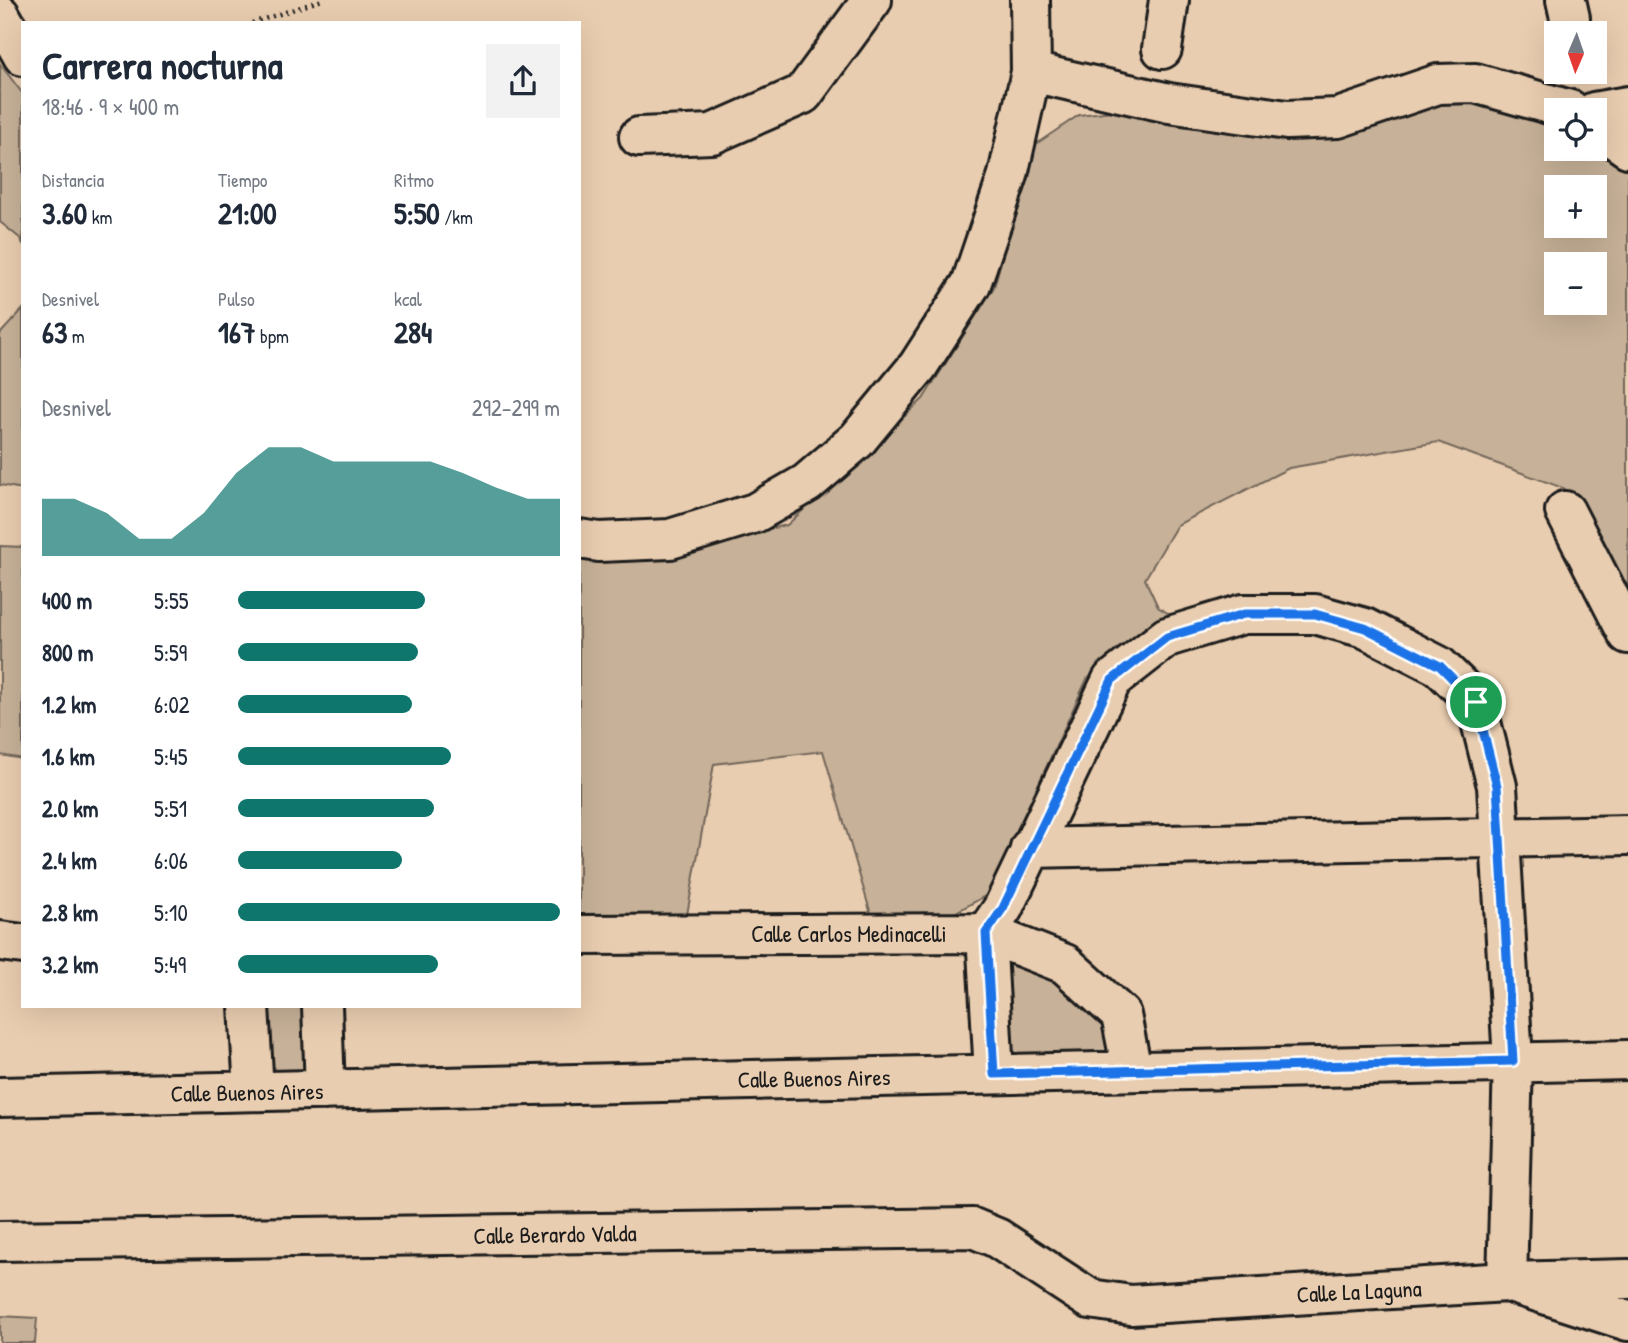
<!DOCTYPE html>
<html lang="es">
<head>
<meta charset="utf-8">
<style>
  body { margin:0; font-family:"Patrick Hand",sans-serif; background:#f2f2f3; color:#1f2937; height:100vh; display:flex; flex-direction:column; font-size:26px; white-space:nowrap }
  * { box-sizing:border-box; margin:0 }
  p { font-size:23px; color:#747a83 }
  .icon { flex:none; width:38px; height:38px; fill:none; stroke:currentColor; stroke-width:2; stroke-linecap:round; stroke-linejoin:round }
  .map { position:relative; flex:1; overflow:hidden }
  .details { position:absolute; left:21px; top:21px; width:560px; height:987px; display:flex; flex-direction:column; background:#fff; border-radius:0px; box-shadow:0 7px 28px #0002 }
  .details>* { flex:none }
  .needle { width:46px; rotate:182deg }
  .tools { position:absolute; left:1544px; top:21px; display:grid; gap:14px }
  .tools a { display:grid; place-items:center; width:63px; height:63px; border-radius:0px; background:#fff; box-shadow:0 7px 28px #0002; font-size:35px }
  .pin { position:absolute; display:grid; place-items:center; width:60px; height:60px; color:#fff; margin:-30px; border:4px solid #fff; border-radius:50%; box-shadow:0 2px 7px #0007 }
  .round { display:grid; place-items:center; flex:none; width:74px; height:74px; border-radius:0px; background:#f2f2f3 }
  .headline { display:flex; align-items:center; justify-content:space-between; height:119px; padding:0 21px }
  h1 { font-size:38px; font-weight:700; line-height:52px }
  .figures { display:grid; grid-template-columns:repeat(3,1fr); gap:10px; height:119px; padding:7px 21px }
  .figures div { display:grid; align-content:center }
  .figures b { font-size:30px; font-weight:700 }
  .figures small { font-size:19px; font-weight:400 }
  .figures p { font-size:19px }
  .chart { height:196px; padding:14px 21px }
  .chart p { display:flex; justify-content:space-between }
  .chart svg { width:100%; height:126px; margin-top:7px; fill:#0f766e; opacity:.7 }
  ul { padding:0 21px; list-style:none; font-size:23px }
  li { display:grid; grid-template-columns:112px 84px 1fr; align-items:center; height:52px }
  li i { height:18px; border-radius:9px; background:#0f766e }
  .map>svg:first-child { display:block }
  .green { fill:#c7b198; stroke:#72665a; stroke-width:2; fill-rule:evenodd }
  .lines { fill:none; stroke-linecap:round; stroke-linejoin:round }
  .minor-casing { stroke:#1c1c1c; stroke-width:44 }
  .path { stroke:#1c1c1c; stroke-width:4.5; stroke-dasharray:2 5; stroke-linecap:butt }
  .minor { stroke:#e9cdb0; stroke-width:38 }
  .route-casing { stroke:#fff; stroke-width:14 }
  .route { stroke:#1a73e8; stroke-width:9 }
  .labels { text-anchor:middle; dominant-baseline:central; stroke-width:5; stroke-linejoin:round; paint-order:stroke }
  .street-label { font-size:23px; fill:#1c1c1c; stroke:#e9cdb0 }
</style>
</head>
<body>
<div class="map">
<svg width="1628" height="1343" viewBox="0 0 1628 1343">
  <rect width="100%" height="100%" fill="#e9cdb0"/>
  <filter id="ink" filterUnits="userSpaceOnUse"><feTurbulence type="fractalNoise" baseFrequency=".0143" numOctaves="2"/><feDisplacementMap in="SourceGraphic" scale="14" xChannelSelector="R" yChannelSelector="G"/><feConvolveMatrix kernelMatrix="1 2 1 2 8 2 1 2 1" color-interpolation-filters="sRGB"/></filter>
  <g filter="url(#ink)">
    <path class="green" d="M 0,64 L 23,94 L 23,245 L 21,239 L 0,222 Z
      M 1458,97 L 1556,123 L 1556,149 L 1594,149 L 1594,144 L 1628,162 L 1628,593 L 1621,574 L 1563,488 L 1438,442 L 1289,468 L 1177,525 L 1145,579 L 1158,607 L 1194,629 L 1164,635 L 1087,679 L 987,895 L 940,921 L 873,921 L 823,751 L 714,764 L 685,926 L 579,926 L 579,557 L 631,559 L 787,525 L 923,399 L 994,287 L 1033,146 L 1079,115 L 1162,105 ZM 1556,187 L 1594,187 L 1594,226 L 1556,226 ZM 1556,264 L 1594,264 L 1594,303 L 1556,303 Z
      M 23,309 L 23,489 L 0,485 L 0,334 Z
      M 0,546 L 23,547 L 23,759 L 0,755 Z
      M 998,949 L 1036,963 L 1114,1026 L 1118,1059 L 1006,1059 Z
      M 268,1006 L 307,1006 L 311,1071 L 273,1072 Z
      M 0,1316 L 37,1318 L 35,1343 L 0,1343 Z"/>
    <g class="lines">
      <defs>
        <path id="minor" d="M 1566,0 L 1570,18
          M 0,15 L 23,56
          M 1162,49 L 1169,0
          M 1031,72 L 1169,103 L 1287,120 L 1338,118 L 1438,84 L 1475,83 L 1570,110
          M 1594,112 L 1628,106
          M 1594,124 L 1628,148
          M 639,137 L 712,134 L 803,94 L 872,0
          M 1565,511 L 1628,634
          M 579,539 L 599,542 L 670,539 L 755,513 L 807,483 L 857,440 L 918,366 L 971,284 L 1008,175 L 1031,72 L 1030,0
          M 1030,848 L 1628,835
          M 579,935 L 986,933 L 1065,964 L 1121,1015 L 1132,1071
          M 0,941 L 23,944
          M 249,1006 L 254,1091
          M 322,1006 L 325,1090
          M 994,1074 L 986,933 L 1003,908 L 1112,680 L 1167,637 L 1243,614 L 1315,614 L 1365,628 L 1439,666 L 1476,702 L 1497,786 L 1513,1061 L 1507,1282 L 1628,1321
          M 0,1097 L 1628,1060
          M 0,1241 L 973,1228 L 997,1238 L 1090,1299 L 1131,1305 L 1507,1282 L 1628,1279"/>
      </defs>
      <use href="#minor" class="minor-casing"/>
      <path class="path" d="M 252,23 L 322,0"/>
      <use href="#minor" class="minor"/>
    </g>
  </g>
  <g class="lines" filter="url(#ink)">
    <defs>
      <path id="route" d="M 1244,614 L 1315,614 L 1365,628 L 1440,666 L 1476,702 L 1497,786 L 1513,1061 L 994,1074 L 986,933 L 1003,908 L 1112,680 L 1167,637 Z"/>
    </defs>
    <use href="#route" class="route-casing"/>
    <use href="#route" class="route"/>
  </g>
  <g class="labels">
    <g class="street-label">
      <text x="849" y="933">Calle Carlos Medinacelli</text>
      <text transform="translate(814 1078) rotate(-1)">Calle Buenos Aires</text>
      <text transform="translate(247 1092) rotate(-1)">Calle Buenos Aires</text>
      <text transform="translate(555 1234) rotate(-1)">Calle Berardo Valda</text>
      <text transform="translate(1359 1291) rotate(-3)">Calle La Laguna</text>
    </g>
  </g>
</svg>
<div class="tools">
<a><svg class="needle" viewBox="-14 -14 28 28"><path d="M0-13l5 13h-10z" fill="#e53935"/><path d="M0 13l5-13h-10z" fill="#747a83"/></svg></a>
<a><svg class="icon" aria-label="locate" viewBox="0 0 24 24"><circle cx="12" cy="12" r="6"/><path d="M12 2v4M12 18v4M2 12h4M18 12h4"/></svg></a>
<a>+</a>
<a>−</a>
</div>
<div class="pin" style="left:1476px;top:702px;background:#1e9e55"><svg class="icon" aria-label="arrive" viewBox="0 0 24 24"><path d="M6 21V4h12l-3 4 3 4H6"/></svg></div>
<section class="details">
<div class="headline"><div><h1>Carrera nocturna</h1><p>18:46 · 9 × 400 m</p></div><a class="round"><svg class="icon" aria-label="share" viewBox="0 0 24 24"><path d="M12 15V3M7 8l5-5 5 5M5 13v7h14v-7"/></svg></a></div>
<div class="figures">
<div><p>Distancia</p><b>3.60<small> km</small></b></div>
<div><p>Tiempo</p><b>21:00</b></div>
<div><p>Ritmo</p><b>5:50<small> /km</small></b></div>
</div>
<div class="figures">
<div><p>Desnivel</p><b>63<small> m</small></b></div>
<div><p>Pulso</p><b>167<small> bpm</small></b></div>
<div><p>kcal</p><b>284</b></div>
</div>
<div class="chart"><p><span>Desnivel</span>292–299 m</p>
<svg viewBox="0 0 160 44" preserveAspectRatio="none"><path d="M0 44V24L10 24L20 29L30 38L40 38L50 29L60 15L70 6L80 6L90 11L100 11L110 11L120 11L130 15L140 20L150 24L160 24V44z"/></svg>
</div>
<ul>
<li><b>400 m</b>5:55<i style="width:58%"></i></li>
<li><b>800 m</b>5:59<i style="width:56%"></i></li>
<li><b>1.2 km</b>6:02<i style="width:54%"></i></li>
<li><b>1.6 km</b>5:45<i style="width:66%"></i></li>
<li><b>2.0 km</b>5:51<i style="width:61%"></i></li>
<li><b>2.4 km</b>6:06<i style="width:51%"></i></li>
<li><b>2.8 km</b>5:10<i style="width:100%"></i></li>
<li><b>3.2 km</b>5:49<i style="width:62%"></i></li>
</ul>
</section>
</div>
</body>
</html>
